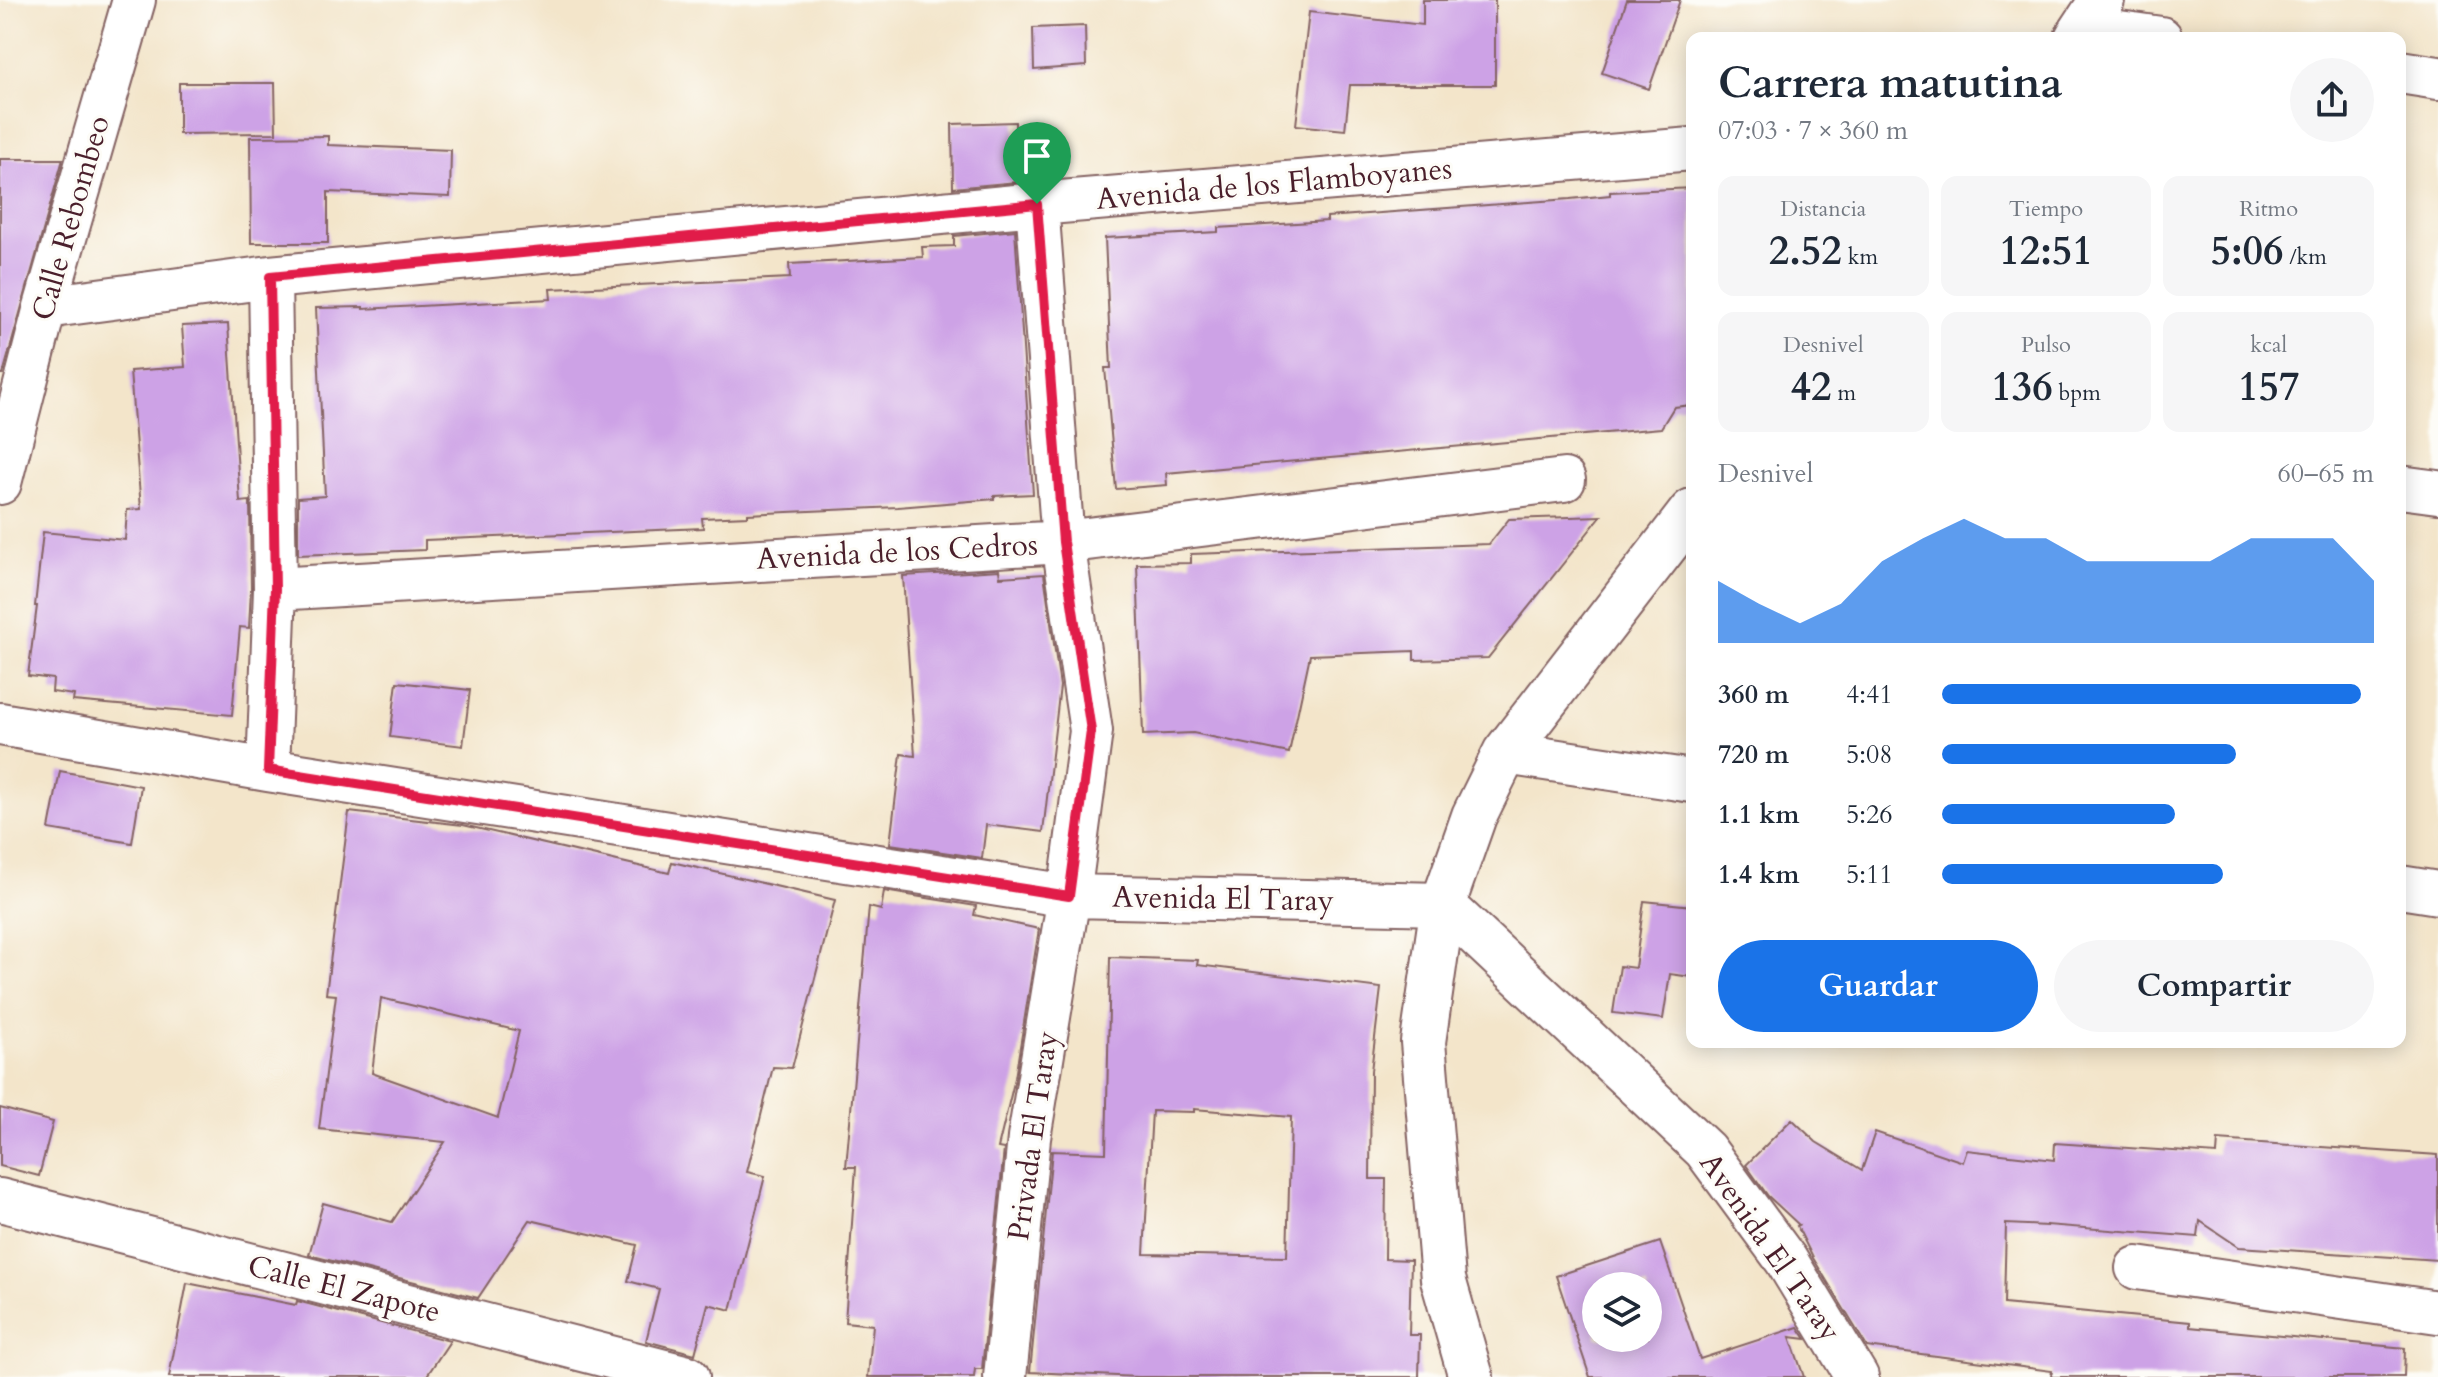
<!DOCTYPE html>
<html lang="es">
<head>
<meta charset="utf-8">
<style>
  body { margin:0; font-family:Cardo,serif; background:#f6f6f7; color:#1f2937; height:100vh; display:flex; flex-direction:column; font-size:30px; white-space:nowrap }
  * { box-sizing:border-box; margin:0 }
  p { font-size:26px; color:#747a83 }
  .icon { flex:none; width:44px; height:44px; fill:none; stroke:currentColor; stroke-width:2; stroke-linecap:round; stroke-linejoin:round }
  .map { position:relative; flex:1; overflow:hidden }
  .side { position:absolute; left:1686px; top:32px; width:720px; height:1016px; display:flex; flex-direction:column; background:#fff; border-radius:16px; box-shadow:0 4px 20px #0003 }
  .side>* { flex:none }
  .tools { position:absolute; left:1582px; top:1272px; display:grid; gap:16px }
  .tools a { display:grid; place-items:center; width:80px; height:80px; border-radius:50%; background:#fff; box-shadow:0 4px 20px #0003; font-size:40px }
  .pin { position:absolute; display:grid; place-items:center; width:68px; height:68px; color:#fff; margin:-82px -34px; border-radius:50% 50% 50% 0; rotate:-45deg; box-shadow:0 0 8px #0007 }
  .pin .icon { rotate:45deg }
  .round { display:grid; place-items:center; flex:none; width:84px; height:84px; border-radius:42px; background:#f6f6f7 }
  .summary { display:flex; align-items:center; justify-content:space-between; height:136px; padding:0 32px }
  h1 { font-size:44px; font-weight:600; line-height:60px }
  .figures { display:grid; grid-template-columns:repeat(3,1fr); gap:12px; height:136px; padding:8px 32px }
  .figures div { display:grid; align-content:center; border-radius:16px; background:#f6f6f7; text-align:center }
  .figures b { font-size:40px; font-weight:600 }
  .figures small { font-size:22px; font-weight:400 }
  .figures p { font-size:22px }
  .chart { height:224px; padding:16px 32px }
  .chart p { display:flex; justify-content:space-between }
  .chart svg { width:100%; height:144px; margin-top:8px; fill:#1a73e8; opacity:.7 }
  .action { display:flex; gap:16px; margin-top:auto; padding:16px 32px }
  .action a { flex:1; height:92px; border-radius:48px; background:#1a73e8; color:#fff; font-size:32px; font-weight:600; line-height:92px; text-align:center }
  .action a+a { background:#f6f6f7; color:#1f2937 }
  ul { padding:0 32px; list-style:none; font-size:26px }
  li { display:grid; grid-template-columns:128px 96px 1fr; align-items:center; height:60px }
  li i { height:20px; border-radius:10px; background:#1a73e8 }
  .map>svg:first-child { display:block }
  .building { fill:#cda2e6; fill-rule:evenodd }
  .lines { fill:none; stroke-linecap:round; stroke-linejoin:round }
  .minor-casing { stroke:#856463; stroke-width:46 }
  .tertiary-casing { stroke:#856463; stroke-width:48 }
  .minor { stroke:#fff; stroke-width:42 }
  .tertiary { stroke:#fff; stroke-width:44 }
  .route-casing { stroke:#fff; stroke-width:16 }
  .route { stroke:#e11d48; stroke-width:10 }
  .labels { text-anchor:middle; dominant-baseline:central; stroke-width:6; stroke-linejoin:round; paint-order:stroke }
  .street-label { font-size:30px; fill:#4a1f2b; stroke:#fdfcf7 }
</style>
</head>
<body>
<div class="map">
<svg width="2438" height="1377" viewBox="0 0 2438 1377">
  <rect width="100%" height="100%" fill="#fdfcf7"/>
  <filter id="ink" filterUnits="userSpaceOnUse"><feTurbulence type="fractalNoise" baseFrequency=".0125" numOctaves="2"/><feDisplacementMap in="SourceGraphic" scale="16" xChannelSelector="R" yChannelSelector="G"/><feConvolveMatrix kernelMatrix="1 2 1 2 8 2 1 2 1" color-interpolation-filters="sRGB"/></filter>
  <filter id="wash" filterUnits="userSpaceOnUse"><feTurbulence type="fractalNoise" baseFrequency=".006" numOctaves="4" result="noise"/><feDisplacementMap in="SourceGraphic" scale="32" xChannelSelector="R" yChannelSelector="G"/><feGaussianBlur stdDeviation="1.8" result="paint"/><feColorMatrix in="noise" values="0 0 0 0 0 0 0 0 0 0 0 0 0 0 0 0 0 1.4 0 .05"/><feComposite in="paint" operator="in"/></filter>
  <g filter="url(#wash)">
    <rect width="100%" height="100%" fill="#f3e5ca"/>
    <g id="blocks">
      <path class="building" d="M 1423,0 L 1495,0 L 1495,85 L 1350,85 L 1345,130 L 1296,125 L 1309,12 L 1423,25 Z
        M 1627,0 L 1680,0 L 1649,89 L 1602,73 Z
        M 1085,26 L 1086,66 L 1034,70 L 1033,28 Z
        M 179,83 L 275,83 L 276,133 L 179,134 Z
        M 1015,122 L 1017,182 L 953,188 L 952,124 Z
        M 328,136 L 328,145 L 451,150 L 450,197 L 328,192 L 328,243 L 251,243 L 250,137 Z
        M 0,159 L 63,159 L 3,374 L 0,374 Z
        M 1692,188 L 1692,405 L 1674,407 L 1661,428 L 1166,473 L 1167,485 L 1116,489 L 1105,368 L 1111,368 L 1105,238 L 1218,232 L 1218,228 L 1327,221 L 1327,217 L 1570,199 L 1610,195 L 1610,192 Z
        M 1015,230 L 1033,494 L 994,496 L 994,499 L 898,507 L 787,512 L 748,514 L 748,516 L 702,518 L 703,528 L 425,540 L 425,550 L 298,555 L 298,498 L 325,496 L 316,308 L 363,307 L 363,309 L 551,299 L 550,289 L 790,278 L 789,264 L 923,257 L 922,247 L 954,246 L 954,236 Z
        M 228,324 L 240,502 L 250,501 L 251,589 L 249,628 L 240,627 L 232,715 L 73,701 L 74,695 L 52,692 L 53,679 L 28,676 L 37,606 L 35,606 L 43,532 L 125,540 L 127,510 L 141,509 L 130,371 L 185,367 L 182,326 Z
        M 1601,516 L 1488,658 L 1414,660 L 1414,651 L 1310,655 L 1289,753 L 1193,733 L 1143,735 L 1137,564 L 1191,563 L 1191,554 L 1489,544 L 1509,519 Z
        M 999,570 L 1000,577 L 1044,574 L 1060,686 L 1043,832 L 986,825 L 982,858 L 890,844 L 901,754 L 915,756 L 903,576 Z
        M 397,682 L 470,690 L 463,746 L 390,737 Z
        M 60,771 L 141,786 L 132,843 L 49,829 Z
        M 349,812 L 463,825 L 669,873 L 672,862 L 835,900 L 792,1068 L 773,1067 L 747,1172 L 765,1176 L 731,1310 L 708,1304 L 695,1354 L 646,1341 L 659,1289 L 628,1281 L 637,1245 L 530,1220 L 478,1298 L 309,1255 L 323,1203 L 392,1222 L 445,1142 L 319,1129 L 336,995 L 326,994 ZM 381,998 L 519,1031 L 498,1118 L 372,1073 Z
        M 884,891 L 976,906 L 974,915 L 1039,929 L 1015,1078 L 998,1148 L 1004,1149 L 982,1369 L 975,1369 L 974,1377 L 868,1377 L 873,1325 L 845,1322 L 856,1167 L 846,1167 L 869,907 L 881,910 Z
        M 1644,901 L 1692,906 L 1692,977 L 1670,974 L 1663,1019 L 1613,1013 L 1620,966 L 1635,968 Z
        M 1110,957 L 1198,960 L 1197,965 L 1381,988 L 1371,1071 L 1370,1179 L 1386,1179 L 1385,1259 L 1411,1260 L 1409,1335 L 1420,1335 L 1419,1377 L 1139,1377 L 1030,1372 L 1052,1151 L 1106,1153 ZM 1194,1109 L 1291,1117 L 1287,1257 L 1144,1254 L 1152,1111 L 1194,1112 Z
        M 0,1108 L 53,1122 L 39,1176 L 0,1166 Z
        M 1792,1119 L 1816,1142 L 1862,1170 L 1875,1132 L 1963,1162 L 1967,1150 L 2054,1160 L 2055,1143 L 2217,1154 L 2218,1140 L 2438,1155 L 2438,1260 L 2239,1247 L 2200,1221 L 2198,1237 L 2047,1225 L 2047,1226 L 2006,1224 L 2004,1304 L 2190,1322 L 2190,1327 L 2405,1348 L 2404,1377 L 2051,1377 L 2052,1371 L 1867,1347 L 1813,1258 L 1797,1226 L 1799,1225 L 1768,1196 L 1746,1165 Z
        M 1660,1242 L 1700,1359 L 1798,1327 L 1806,1339 L 1790,1337 L 1804,1377 L 1590,1377 L 1556,1276 ZM 1596,1286 L 1648,1286 L 1648,1338 L 1596,1338 Z
        M 187,1283 L 296,1305 L 297,1301 L 450,1341 L 426,1377 L 169,1377 Z"/>
    </g>
  </g>
  <g filter="url(#ink)">
    <use href="#blocks" fill-opacity="0" stroke="#856463" stroke-width="2"/>
    <g class="lines">
      <defs>
        <path id="minor" d="M 2084,27 L 2161,38
          M 2400,72 L 2438,78
          M 45,307 L 270,277 L 1037,204 L 1692,149
          M 0,483 L 45,307 L 134,0
          M 2400,487 L 2438,492
          M 275,589 L 1063,542 L 1564,480
          M 0,724 L 268,770 L 1069,896 L 1443,904 L 1705,1150 L 1786,1260 L 1857,1377
          M 1505,753 L 1692,781
          M 268,770 L 275,589 L 270,277
          M 2400,887 L 2438,893
          M 0,1200 L 688,1377
          M 2137,1268 L 2438,1312
          M 1005,1377 L 1029,1138 L 1069,896 L 1091,731 L 1063,542 L 1037,204"/>
        <path id="tertiary" d="M 2077,38 L 2102,0
          M 1471,1377 L 1443,1279 L 1423,1042 L 1443,904 L 1474,816 L 1505,753 L 1692,511"/>
      </defs>
      <use href="#minor" class="minor-casing"/>
      <use href="#tertiary" class="tertiary-casing"/>
      <use href="#minor" class="minor"/>
      <use href="#tertiary" class="tertiary"/>
    </g>
  </g>
  <g class="lines" filter="url(#ink)">
    <defs>
      <path id="route" d="M 1037,204 L 1063,542 L 1091,731 L 1069,896 L 268,770 L 275,589 L 270,277 Z"/>
    </defs>
    <use href="#route" class="route-casing"/>
    <use href="#route" class="route"/>
  </g>
  <g class="labels">
    <g class="street-label">
      <text transform="translate(1274 184) rotate(-5)">Avenida de los Flamboyanes</text>
      <text transform="translate(71 218) rotate(-74)">Calle Rebombeo</text>
      <text transform="translate(897 552) rotate(-3)">Avenida de los Cedros</text>
      <text transform="translate(1223 899) rotate(1)">Avenida El Taray</text>
      <text transform="translate(1033 1136) rotate(-82)">Privada El Taray</text>
      <text transform="translate(1770 1247) rotate(55)">Avenida El Taray</text>
      <text transform="translate(344 1289) rotate(14)">Calle El Zapote</text>
    </g>
  </g>
</svg>
<div class="tools">
<a><svg class="icon" aria-label="layers" viewBox="0 0 24 24"><path d="M12 4l9 5-9 5-9-5zM3 14l9 5 9-5"/></svg></a>
</div>
<div class="pin" style="left:1037px;top:204px;background:#1e9e55"><svg class="icon" aria-label="arrive" viewBox="0 0 24 24"><path d="M6 21V4h12l-3 4 3 4H6"/></svg></div>
<section class="side">
<div class="summary"><div><h1>Carrera matutina</h1><p>07:03 · 7 × 360 m</p></div><a class="round"><svg class="icon" aria-label="share" viewBox="0 0 24 24"><path d="M12 15V3M7 8l5-5 5 5M5 13v7h14v-7"/></svg></a></div>
<div class="figures">
<div><p>Distancia</p><b>2.52<small> km</small></b></div>
<div><p>Tiempo</p><b>12:51</b></div>
<div><p>Ritmo</p><b>5:06<small> /km</small></b></div>
</div>
<div class="figures">
<div><p>Desnivel</p><b>42<small> m</small></b></div>
<div><p>Pulso</p><b>136<small> bpm</small></b></div>
<div><p>kcal</p><b>157</b></div>
</div>
<div class="chart"><p><span>Desnivel</span>60–65 m</p>
<svg viewBox="0 0 160 44" preserveAspectRatio="none"><path d="M0 44V25L10 32L20 38L30 32L40 19L50 12L60 6L70 12L80 12L90 19L100 19L110 19L120 19L130 12L140 12L150 12L160 25V44z"/></svg>
</div>
<ul>
<li><b>360 m</b>4:41<i style="width:97%"></i></li>
<li><b>720 m</b>5:08<i style="width:68%"></i></li>
<li><b>1.1 km</b>5:26<i style="width:54%"></i></li>
<li><b>1.4 km</b>5:11<i style="width:65%"></i></li>
</ul>
<div class="action"><a>Guardar</a><a>Compartir</a></div>
</section>
</div>
</body>
</html>
